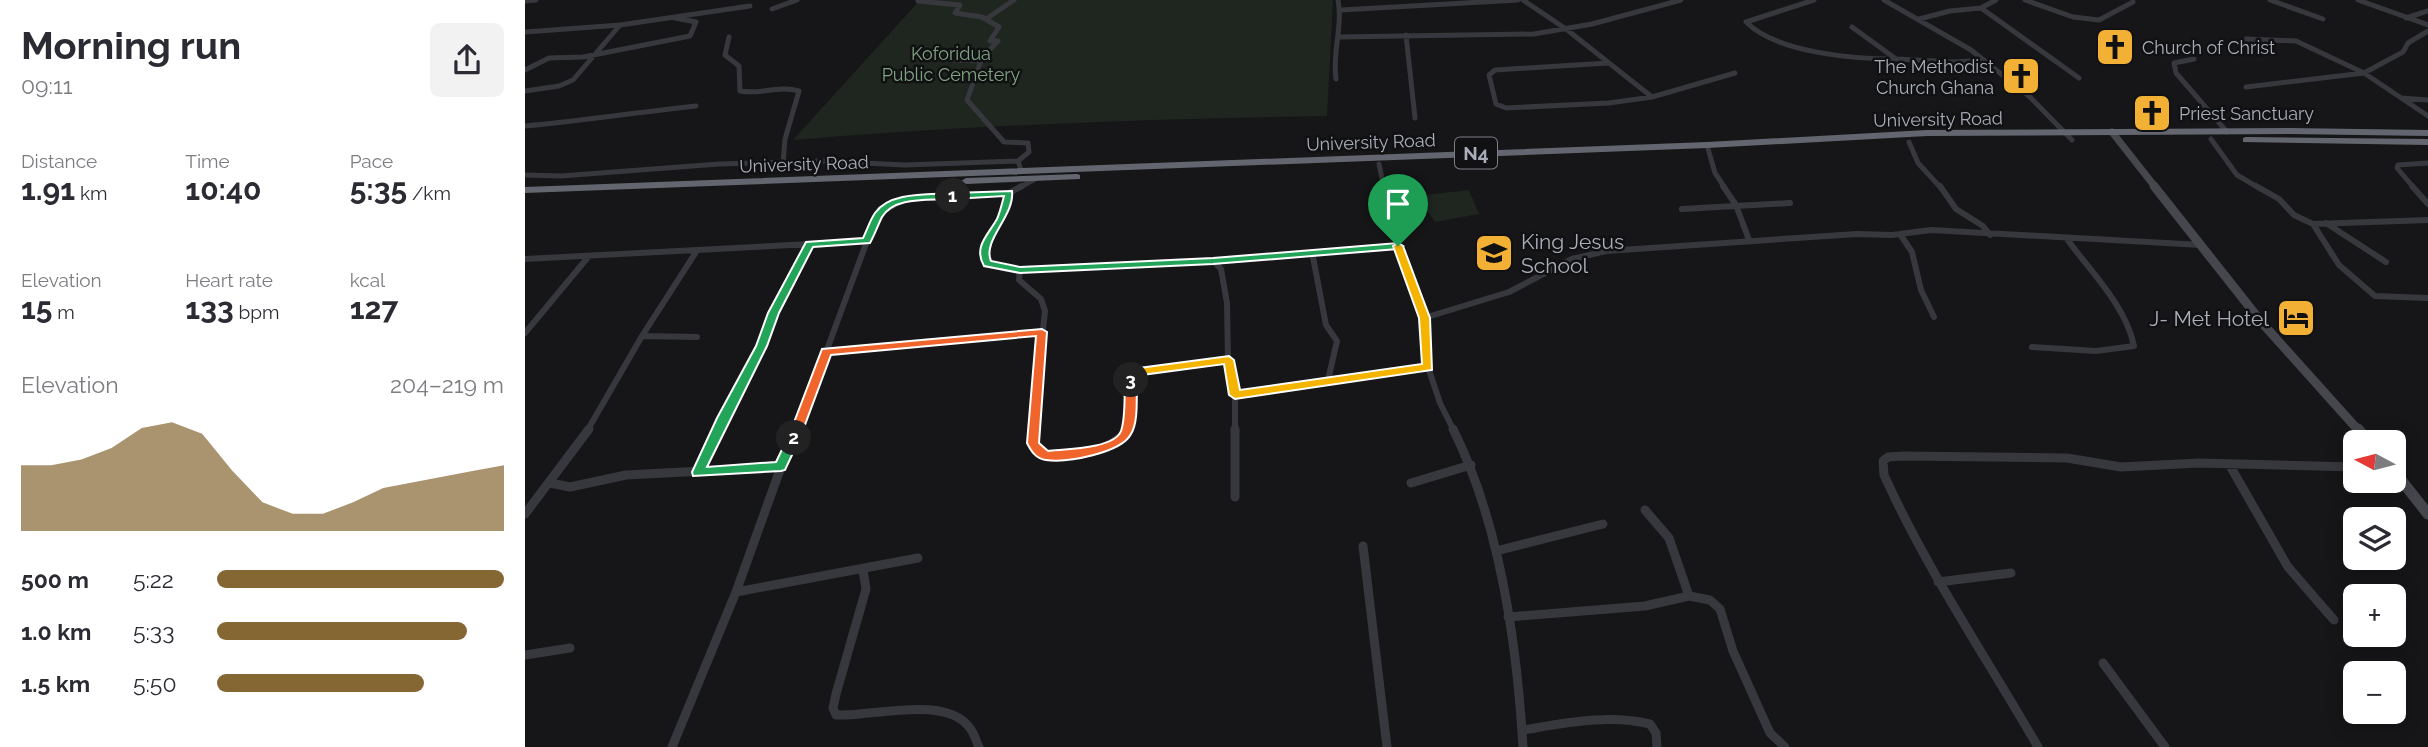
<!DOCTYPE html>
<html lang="en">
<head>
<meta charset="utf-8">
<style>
  body { margin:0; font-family:Raleway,sans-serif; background:#f2f2f3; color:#2b2b33; height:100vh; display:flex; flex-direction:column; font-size:26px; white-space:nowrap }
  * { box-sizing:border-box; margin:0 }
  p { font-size:23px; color:#7c7c81 }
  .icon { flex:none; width:38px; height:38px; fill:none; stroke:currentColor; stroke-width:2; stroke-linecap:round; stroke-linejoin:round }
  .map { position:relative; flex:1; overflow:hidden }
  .side { display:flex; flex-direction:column; background:#fff; width:525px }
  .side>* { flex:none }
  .needle { width:46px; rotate:277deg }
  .buttons { position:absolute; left:1818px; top:430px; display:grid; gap:14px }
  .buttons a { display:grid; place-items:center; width:63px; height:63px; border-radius:10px; background:#fff; box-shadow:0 4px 18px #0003; font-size:35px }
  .pin { position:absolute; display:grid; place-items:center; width:60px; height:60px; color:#fff; margin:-72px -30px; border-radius:50% 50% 50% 0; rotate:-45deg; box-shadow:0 0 7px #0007 }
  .pin .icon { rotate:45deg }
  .km { position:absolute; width:35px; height:35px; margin:-18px; border-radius:50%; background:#222; color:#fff; font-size:19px; line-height:35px; text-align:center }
  .round { display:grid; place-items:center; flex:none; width:74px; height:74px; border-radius:10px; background:#f2f2f3 }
  .summary { display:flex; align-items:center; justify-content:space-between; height:119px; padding:0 21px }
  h1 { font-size:38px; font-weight:700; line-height:52px }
  .stats { display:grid; grid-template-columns:repeat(3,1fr); gap:10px; height:119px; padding:7px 21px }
  .stats div { display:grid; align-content:center }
  .stats b { font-size:30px; font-weight:700 }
  .stats small { font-size:19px; font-weight:400 }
  .stats p { font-size:19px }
  .chart { height:196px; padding:14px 21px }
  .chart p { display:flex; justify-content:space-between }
  .chart svg { width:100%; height:126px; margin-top:7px; fill:#856733; opacity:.7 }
  ul { padding:0 21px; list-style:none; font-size:23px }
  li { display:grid; grid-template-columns:112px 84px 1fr; align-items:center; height:52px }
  li i { height:18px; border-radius:9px; background:#856733 }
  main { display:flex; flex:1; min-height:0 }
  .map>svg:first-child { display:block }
  .green { fill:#1e261f }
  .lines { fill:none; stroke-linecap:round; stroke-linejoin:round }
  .street-far2 { stroke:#37383d; stroke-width:5 }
  .street-far1 { stroke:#37383d; stroke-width:6 }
  .street { stroke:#37383d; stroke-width:9 }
  .secondary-far2 { stroke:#45474d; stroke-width:7 }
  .secondary-far1 { stroke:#45474d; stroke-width:9 }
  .secondary { stroke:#45474d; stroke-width:11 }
  .highway { fill:#63666e; fill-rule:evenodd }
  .split-1 { fill:#22a559; stroke:#fff; stroke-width:2 }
  .split-2 { fill:#22a559; stroke:#fff; stroke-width:2 }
  .split-3 { fill:#f0652b; stroke:#fff; stroke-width:2 }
  .split-4 { fill:#f5b400; stroke:#fff; stroke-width:2 }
  .labels { text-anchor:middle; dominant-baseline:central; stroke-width:5; stroke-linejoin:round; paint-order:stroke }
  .far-poi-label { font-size:18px; fill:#a8adb8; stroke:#111113; text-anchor:start }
  .far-park-label { font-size:18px; fill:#7fa381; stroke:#111113 }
  .far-street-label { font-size:18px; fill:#a8adb8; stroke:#111113 }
  .shield { fill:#111113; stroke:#7b7e86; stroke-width:2 }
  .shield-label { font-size:19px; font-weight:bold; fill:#a8adb8 }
  .poi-label { font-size:21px; fill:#a8adb8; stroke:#111113; text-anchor:start }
</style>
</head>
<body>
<main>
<section class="side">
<div class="summary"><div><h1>Morning run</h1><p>09:11</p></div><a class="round"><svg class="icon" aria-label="share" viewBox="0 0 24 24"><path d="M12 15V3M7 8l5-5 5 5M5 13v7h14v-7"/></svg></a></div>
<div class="stats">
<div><p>Distance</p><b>1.91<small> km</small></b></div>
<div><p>Time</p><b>10:40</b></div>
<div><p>Pace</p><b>5:35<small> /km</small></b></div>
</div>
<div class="stats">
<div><p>Elevation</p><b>15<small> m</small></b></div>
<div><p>Heart rate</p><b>133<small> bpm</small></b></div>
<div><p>kcal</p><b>127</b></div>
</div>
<div class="chart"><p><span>Elevation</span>204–219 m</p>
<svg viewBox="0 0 160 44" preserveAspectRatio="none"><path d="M0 44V21L10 21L20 19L30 15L40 8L50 6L60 10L70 23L80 34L90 38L100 38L110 34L120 29L130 27L140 25L150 23L160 21V44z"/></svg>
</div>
<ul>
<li><b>500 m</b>5:22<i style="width:100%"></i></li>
<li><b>1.0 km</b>5:33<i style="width:87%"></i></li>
<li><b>1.5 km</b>5:50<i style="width:72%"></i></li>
</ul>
</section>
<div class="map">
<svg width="1903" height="747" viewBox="0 0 1903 747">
  <rect width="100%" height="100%" fill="#161618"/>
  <path class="green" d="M 395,0 L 808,0 L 802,116 C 623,119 446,125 268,140 Z
    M 944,190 L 954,214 L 910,222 L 892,196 Z"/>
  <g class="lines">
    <path class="street-far2" d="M 998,0 L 1041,29 L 1127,97
      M 1289,0 L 1221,22 C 1252,53 1329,59 1371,59
      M 1359,0 L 1446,50 L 1505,97 L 1547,140
      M 1500,0 L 1548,17 L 1574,20 L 1608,2
      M 1745,0 L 1798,19
      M 1833,0 L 1903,25
      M 0,1 L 11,0
      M 393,1 L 435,5 L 430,13 L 457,17 L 474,27 L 465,41 L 473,41 L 454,61
      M 1456,8 L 1471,0
      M 247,9 L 272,0
      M 816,10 L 993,0
      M 1881,18 L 1903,11
      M 461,19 L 489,0
      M 1394,19 L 1425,11 L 1456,8 L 1554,78
      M 95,25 L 225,6
      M 1327,27 L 1371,59 L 1430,62 L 1459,60
      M 0,32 L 95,25 L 48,80 L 34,86 L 0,91
      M 881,35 L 890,118
      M 204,37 L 200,55 L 214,66 L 215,91 C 235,95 254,85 274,91 L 260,139 L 258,163
      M 813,37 L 1009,34 L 1067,24 L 1156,0
      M 1721,39 L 1771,41 L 1839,73 L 1903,116
      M 1669,59 L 1649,63 L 1651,73 L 1702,132
      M 427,60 L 456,61 L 442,100 L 479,142 L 503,143 L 504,152 L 493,161 L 496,170
      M 1083,63 L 970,70 L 964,75 L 971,104 L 981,108 L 1084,103 L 1127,97 L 1210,73
      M 0,70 L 24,58 L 58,57 L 165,36 L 171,22 L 150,18
      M 811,79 C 807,52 818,27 813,0
      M 1721,87 L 1839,73 L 1878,52 L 1883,43 L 1903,31
      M 1876,98 L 1903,100
      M 0,126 C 57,121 114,112 171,106
      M 1686,139 L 1712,175 L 1734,188
      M 1384,142 L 1393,163 L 1416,188
      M 1182,145 L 1190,173 L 1200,188
      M 854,164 L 859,188
      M 0,175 L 36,176 L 194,164 L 298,161 L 380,165 L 493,161
      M 494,188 L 510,179
      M 1889,188 L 1872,168 L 1873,165 L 1903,163"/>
    <path class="street-far1" d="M 859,186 L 873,246 L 899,318 L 903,367 L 915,403 L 929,431
      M 1198,186 L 1211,205 L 1224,240
      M 1415,186 L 1431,209 L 1458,226 L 1465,235
      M 1731,186 L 1754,199 L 1769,215 L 1788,224 L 1903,220
      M 1887,186 L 1903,204
      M 484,193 C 481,219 453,240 463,263 L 495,270 L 494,280 L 516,299 L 520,311 L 507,431
      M 1157,209 L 1265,203
      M 1801,223 L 1861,262
      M 1788,224 L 1814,265 L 1850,296 L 1903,298
      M 1375,234 L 1387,252 L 1396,290 L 1409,317
      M 342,241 L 355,213 L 380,199 L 484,193 L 497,186
      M 787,252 L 801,325 L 812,341 L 803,380
      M 0,259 L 342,241 L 272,431
      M 688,261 L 696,269 L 702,303 L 703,360 L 710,395 L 710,431
      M 495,270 L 688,261 L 873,246
      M 899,318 L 984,292 L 1047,259 L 1081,251 L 1332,234 L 1367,235 L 1406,230 L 1676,245
      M 0,333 L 64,256
      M 117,336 L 172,337
      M 1507,347 L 1571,351 L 1609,346 C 1601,306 1565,271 1542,239
      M 301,352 L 517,332
      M 710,395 L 903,367
      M 62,431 L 117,336 L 171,252
      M 192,431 L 237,346 L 249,313 L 285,244
      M 602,431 L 606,379 L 614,372 L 703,360"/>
    <path class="street" d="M 507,429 C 507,437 507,445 514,450 C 533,464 592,450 602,429
      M 710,429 L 710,497
      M 928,429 C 974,521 992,644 998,747
      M 1704,464 L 1763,567 L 1809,620
      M 173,472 L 193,429
      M 25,483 L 45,487 L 101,475 L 256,467
      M 886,483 L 946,465
      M 1120,510 L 1144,538 L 1164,596
      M 0,514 L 64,429
      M 838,546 L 862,747
      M 971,551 L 1078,524
      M 338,570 L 341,589 L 311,694 L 308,708 L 311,715 C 347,717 419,695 444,727 C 449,732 451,741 454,747
      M 1413,582 L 1486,573
      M 211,592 L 393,558
      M 983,617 L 1120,606 L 1164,596 L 1185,600 L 1195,609 L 1208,651 L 1245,733 L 1260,747
      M 0,655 L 45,648
      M 1578,663 L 1640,747
      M 998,730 C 1041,723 1082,714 1125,724 L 1131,733 L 1132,747
      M 147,747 L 211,592 L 256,467 L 273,429
      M 1513,747 C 1461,657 1402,570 1359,475 L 1358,461 L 1363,457 L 1378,456 L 1542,458 L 1596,467 L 1674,463 L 1830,467"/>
    <path class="secondary-far2" d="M 1587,132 L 1631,188"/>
    <path class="secondary-far1" d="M 1629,186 L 1738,324 L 1834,431"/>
    <path class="secondary" d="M 1833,429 L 1845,443
      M 1869,471 L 1903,514"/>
    <path class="highway" d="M 1765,128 L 1903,130 L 1903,136 L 1765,134 L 1402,136 L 1182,148 L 0,193 L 0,187 L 1182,142 L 1402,130 Z
      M 1721,137 L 1903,139 L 1903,145 L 1718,142 L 1718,138 Z
      M 552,174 L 555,175 L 555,179 L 441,184 L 436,181 L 441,178 Z"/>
  </g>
  <path class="split-1" d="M 487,191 C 490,216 457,240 466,261 L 495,267 L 688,258 L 873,243 L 878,246 L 873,249 L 688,264 L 495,273 L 459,266 C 448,247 463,235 472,219 C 475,212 477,204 479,196 L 428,199 L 424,196 L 428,193 Z"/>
  <path class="split-2" d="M 428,193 L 432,194 L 432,198 C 410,202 371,194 357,217 C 353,225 350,234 345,243 L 288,247 L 254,313 L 242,346 L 182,467 L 251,462 L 264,435 L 269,433 L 275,438 L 260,470 L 256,471 L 168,476 L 167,472 L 192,418 L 231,346 L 243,313 L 281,242 L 338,238 C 342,230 345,220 350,213 C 365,191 405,195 428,193 Z"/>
  <path class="split-3" d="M 517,329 L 522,332 L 514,443 L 523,451 C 540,449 589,449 596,431 C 601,417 599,395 600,380 L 606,376 L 612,380 C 611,396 614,421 606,434 C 596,453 542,463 521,460 C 511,459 506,451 502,443 L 511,336 L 306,355 L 275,438 L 269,442 L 263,438 L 297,349 Z"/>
  <path class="split-4" d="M 873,243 L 878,246 L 905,318 L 907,370 L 710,399 L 704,395 L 699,364 L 617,375 L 606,384 L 600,380 L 614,368 L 704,356 L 709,360 L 715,390 L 897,364 L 894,318 L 868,246 Z"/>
  <defs>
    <symbol id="church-square" viewBox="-11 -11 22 22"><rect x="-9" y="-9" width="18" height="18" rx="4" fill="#f2b134" stroke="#111113"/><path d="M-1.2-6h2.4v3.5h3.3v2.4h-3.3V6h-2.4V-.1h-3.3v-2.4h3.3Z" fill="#111"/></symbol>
    <symbol id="school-square" viewBox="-11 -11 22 22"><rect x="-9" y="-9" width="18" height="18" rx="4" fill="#f2b134" stroke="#111113"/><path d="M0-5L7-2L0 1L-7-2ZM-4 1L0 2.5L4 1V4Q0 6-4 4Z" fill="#111"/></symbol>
    <symbol id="hotel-square" viewBox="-11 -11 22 22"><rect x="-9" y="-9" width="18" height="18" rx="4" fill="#f2b134" stroke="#111113"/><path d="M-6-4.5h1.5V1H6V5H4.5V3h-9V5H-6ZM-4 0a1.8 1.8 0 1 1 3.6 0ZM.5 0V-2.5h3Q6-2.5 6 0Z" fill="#111"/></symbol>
  </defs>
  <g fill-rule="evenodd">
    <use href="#church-square" x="1568" y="25" width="44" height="44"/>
    <use href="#church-square" x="1474" y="54" width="44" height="44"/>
    <use href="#church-square" x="1605" y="91" width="44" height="44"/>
    <use href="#school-square" x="947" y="231" width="44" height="44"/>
    <use href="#hotel-square" x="1749" y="296" width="44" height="44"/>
  </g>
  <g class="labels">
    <g class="far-poi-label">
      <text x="1617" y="47">Church of Christ</text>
      <text x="1469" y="66" text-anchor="end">The Methodist<tspan x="1469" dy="21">Church Ghana</tspan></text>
      <text x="1654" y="113">Priest Sanctuary</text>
    </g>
    <g class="far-park-label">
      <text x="426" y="53">Koforidua<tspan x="426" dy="21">Public Cemetery</tspan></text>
    </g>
    <g class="far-street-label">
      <text transform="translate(1413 119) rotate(-1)">University Road</text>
      <text transform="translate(846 142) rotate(-2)">University Road</text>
      <text transform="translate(279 164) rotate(-2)">University Road</text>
    </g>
    <rect class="shield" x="930" y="137.5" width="42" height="31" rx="5"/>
    <g class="shield-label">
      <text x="951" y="153">N4</text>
    </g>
    <g class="poi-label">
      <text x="996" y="241">King Jesus<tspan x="996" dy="24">School</tspan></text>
      <text x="1744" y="318" text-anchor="end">J- Met Hotel</text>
    </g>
  </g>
</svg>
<div class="buttons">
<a><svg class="needle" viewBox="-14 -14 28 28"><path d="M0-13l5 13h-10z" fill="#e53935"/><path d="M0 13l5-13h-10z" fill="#7c7c81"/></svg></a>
<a><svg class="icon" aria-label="layers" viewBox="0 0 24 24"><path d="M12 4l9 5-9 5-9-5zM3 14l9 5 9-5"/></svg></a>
<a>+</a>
<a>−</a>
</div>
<div class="pin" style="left:873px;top:246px;background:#1e9e55"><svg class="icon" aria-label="arrive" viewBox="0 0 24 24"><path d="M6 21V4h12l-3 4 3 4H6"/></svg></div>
<b class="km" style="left:428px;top:196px">1</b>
<b class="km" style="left:269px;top:438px">2</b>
<b class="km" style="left:606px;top:380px">3</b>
</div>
</main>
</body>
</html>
